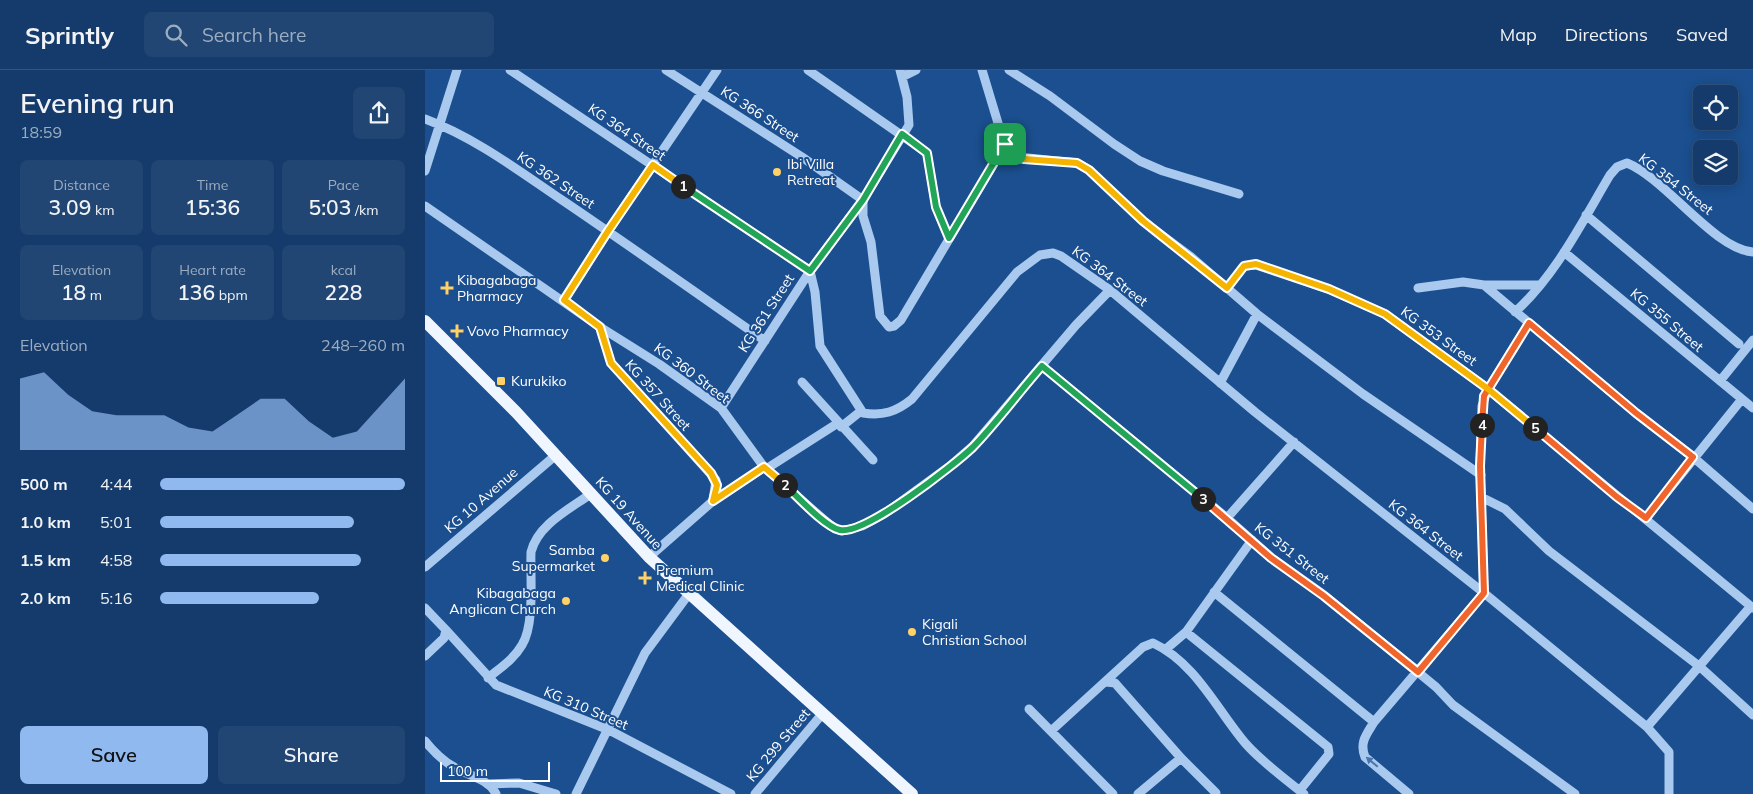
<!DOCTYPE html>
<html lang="en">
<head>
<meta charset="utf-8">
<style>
  body { margin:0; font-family:Mulish,sans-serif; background:#214673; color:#f1f3f6; height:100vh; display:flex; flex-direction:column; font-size:19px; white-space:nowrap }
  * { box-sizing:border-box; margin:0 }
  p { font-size:16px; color:#9dadc1 }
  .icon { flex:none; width:28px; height:28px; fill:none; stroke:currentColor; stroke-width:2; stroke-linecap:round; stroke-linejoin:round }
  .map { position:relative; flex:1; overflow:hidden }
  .side { display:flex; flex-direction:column; background:#143b6b; width:425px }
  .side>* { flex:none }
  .buttons { position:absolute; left:1268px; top:15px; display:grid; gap:10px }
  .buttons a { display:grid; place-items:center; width:45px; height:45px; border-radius:8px; background:#143b6b; box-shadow:0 2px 12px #0003,0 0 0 1px #33557e; font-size:25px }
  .scale { position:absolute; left:15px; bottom:12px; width:110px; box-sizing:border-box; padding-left:5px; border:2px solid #fff; border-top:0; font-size:14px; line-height:18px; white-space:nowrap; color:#fff; -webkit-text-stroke:4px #1b4f8f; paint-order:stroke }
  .pin { position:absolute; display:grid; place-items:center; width:42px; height:42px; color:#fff; margin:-21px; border-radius:10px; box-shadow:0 2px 8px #0006 }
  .km { position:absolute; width:25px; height:25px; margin:-12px; border-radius:50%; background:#222; color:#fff; font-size:14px; line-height:25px; text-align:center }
  .round { display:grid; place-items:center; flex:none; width:52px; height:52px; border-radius:8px; background:#214673 }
  .summary { display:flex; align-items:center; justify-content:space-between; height:85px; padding:0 20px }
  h1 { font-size:28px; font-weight:600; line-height:38px }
  .figures { display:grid; grid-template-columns:repeat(3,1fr); gap:8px; height:85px; padding:5px 20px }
  .figures div { display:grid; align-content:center; border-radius:8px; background:#214673; text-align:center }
  .figures b { font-size:21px; font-weight:600 }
  .figures small { font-size:14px; font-weight:400 }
  .figures p { font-size:14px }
  .chart { height:140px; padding:10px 20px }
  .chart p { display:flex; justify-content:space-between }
  .chart svg { width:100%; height:90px; margin-top:5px; fill:#90b9f0; opacity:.7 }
  .action { display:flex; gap:10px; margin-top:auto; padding:10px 20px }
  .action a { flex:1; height:58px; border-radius:8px; background:#90b9f0; color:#111; font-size:20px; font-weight:600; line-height:58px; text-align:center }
  .action a+a { background:#214673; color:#f1f3f6 }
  ul { padding:0 20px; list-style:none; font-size:16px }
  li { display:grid; grid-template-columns:80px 60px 1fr; align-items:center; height:38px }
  li i { height:12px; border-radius:6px; background:#90b9f0 }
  header { display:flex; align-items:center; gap:30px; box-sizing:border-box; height:70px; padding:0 25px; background:#143b6b; border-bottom:1px solid #33557e }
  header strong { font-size:24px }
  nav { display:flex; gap:28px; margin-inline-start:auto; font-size:18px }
  .search { width:350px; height:45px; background:#214673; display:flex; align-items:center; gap:12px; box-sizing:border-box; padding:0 18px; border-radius:8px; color:#9dadc1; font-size:19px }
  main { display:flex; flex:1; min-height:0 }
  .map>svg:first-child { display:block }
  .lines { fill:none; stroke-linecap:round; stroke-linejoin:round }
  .minor { stroke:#a9c9ee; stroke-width:9 }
  .major { stroke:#f0f6ff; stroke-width:12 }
  .oneway { fill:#4674ac }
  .split-1-casing { stroke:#fff; stroke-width:10 }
  .split-2-casing { stroke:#fff; stroke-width:10 }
  .split-3-casing { stroke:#fff; stroke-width:10 }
  .split-4-casing { stroke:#fff; stroke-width:10 }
  .split-5-casing { stroke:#fff; stroke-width:10 }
  .split-6-casing { stroke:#fff; stroke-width:10 }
  .split-1 { stroke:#22a559; stroke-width:6 }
  .split-2 { stroke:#f5b400; stroke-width:6 }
  .split-3 { stroke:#22a559; stroke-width:6 }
  .split-4 { stroke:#f0652b; stroke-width:6 }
  .split-5 { stroke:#f0652b; stroke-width:6 }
  .split-6 { stroke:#f5b400; stroke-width:6 }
  .poi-dot { fill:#ffd166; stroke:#1b4f8f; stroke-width:2 }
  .labels { text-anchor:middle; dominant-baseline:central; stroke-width:4; stroke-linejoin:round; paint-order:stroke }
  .street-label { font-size:14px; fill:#fff; stroke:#1b4f8f }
  .poi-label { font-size:14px; fill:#fff; stroke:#1b4f8f; text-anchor:start }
</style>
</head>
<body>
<header>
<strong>Sprintly</strong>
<div class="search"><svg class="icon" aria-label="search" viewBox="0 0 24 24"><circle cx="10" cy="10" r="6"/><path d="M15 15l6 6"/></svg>Search here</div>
<nav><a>Map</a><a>Directions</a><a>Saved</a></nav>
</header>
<main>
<section class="side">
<div class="summary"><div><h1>Evening run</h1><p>18:59</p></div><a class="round"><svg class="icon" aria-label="share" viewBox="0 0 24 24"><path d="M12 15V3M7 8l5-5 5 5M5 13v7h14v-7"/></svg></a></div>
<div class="figures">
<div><p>Distance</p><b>3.09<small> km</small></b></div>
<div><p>Time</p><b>15:36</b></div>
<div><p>Pace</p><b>5:03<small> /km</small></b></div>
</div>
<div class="figures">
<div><p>Elevation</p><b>18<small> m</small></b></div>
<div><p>Heart rate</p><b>136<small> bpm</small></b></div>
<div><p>kcal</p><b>228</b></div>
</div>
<div class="chart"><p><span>Elevation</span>248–260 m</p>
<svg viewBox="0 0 160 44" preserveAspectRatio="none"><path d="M0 44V9L10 6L20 17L30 25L40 27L50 27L60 27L70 33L80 35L90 27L100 19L110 19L120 30L130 38L140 35L150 22L160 9V44z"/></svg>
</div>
<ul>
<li><b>500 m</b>4:44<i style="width:100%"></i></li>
<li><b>1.0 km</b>5:01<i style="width:79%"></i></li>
<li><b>1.5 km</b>4:58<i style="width:82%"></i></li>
<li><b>2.0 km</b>5:16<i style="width:65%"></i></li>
</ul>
<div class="action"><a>Save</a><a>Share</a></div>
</section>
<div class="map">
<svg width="1328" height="724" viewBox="0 0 1328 724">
  <rect width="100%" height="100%" fill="#1b4f8f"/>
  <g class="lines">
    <path class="minor" d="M 85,0 L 385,201 L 390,222 L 395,276 L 438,343 C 458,346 471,342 487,329 L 592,202 L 615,185 L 628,183 L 636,186 L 685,220 L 830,342 L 1059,523 L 1222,657 L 1244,682 L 1244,724
      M 241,0 L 377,87 L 438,130 L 438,146 L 446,172 L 455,246 L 464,257 L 469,256 L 476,250 L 580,75
      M 383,0 L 502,83 L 511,137 L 524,168
      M 557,0 L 579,73 L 593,87 L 652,93 L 664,100 L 718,151 L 765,186 L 832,244 L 938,324 L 1056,405
      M 584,0 L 625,26 L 689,74 L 715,91 L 738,101 L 814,124
      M 477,7 L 491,0
      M 0,49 C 49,67 94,101 137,130 C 205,176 273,224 340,271
      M 0,101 L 32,0
      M 0,136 L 175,257 L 234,294 L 296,338 L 339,397 L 397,448 L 410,459 L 417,461 L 437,456 L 459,444 L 525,396 L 548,376 L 651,255 L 685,220
      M 1161,145 L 1314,274
      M 1139,182 L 1328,338
      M 1059,215 L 1211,343 L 1268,387 L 1328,439
      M 802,218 L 819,196 L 831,195 L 903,219 L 960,244 L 1063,319 L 1328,538
      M 993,218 L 1038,212 L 1059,215 L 1114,215
      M 139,230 L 183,161 L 292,0
      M 1090,242 C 1131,205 1157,152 1185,105 L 1192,97 L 1202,93 C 1241,109 1289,179 1328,182
      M 175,257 L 186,293 L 291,410 L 288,431
      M 617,296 L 802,448 L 847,488 L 899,525 L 1011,617 L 1028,635 L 1150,724
      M 1295,311 L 1328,270
      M 377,312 L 448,390
      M 795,313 L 832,244
      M 296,338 L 385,201 L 438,130 L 484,55 L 482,27 L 475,0
      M 416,357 L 436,341
      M 341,399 L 413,353
      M 1056,427 L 1080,439 L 1124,481 L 1274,596 L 1328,645
      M 802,448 L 869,372
      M 1221,448 L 1317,329
      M 224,487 L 288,431 L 339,397
      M 0,497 L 131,385
      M 789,522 L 949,652
      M 0,538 L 21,560 L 19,568 L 0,586
      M 21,560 L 71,615 L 184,660 L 306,724
      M 761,562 L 903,677 L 904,684 L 875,720
      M 741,579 L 761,562 L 827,470
      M 63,608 C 75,598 89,589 97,575 C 110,555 105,506 106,482 C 113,454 145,439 167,423
      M 681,612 L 690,613 L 756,688 L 791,723
      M 604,639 L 688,724
      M 1222,657 L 1326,536
      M 626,661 L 718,577 L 728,573 C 771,593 792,640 821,674 C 837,692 860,709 879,724
      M 0,671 C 8,681 18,691 29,697 C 42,705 64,709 71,724
      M 63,714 L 94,713 L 131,724
      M 151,724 L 220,583 L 263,525
      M 330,724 L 398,643
      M 713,724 L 756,688
      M 984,724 L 940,687 C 934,672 942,664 949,652 L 1059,523 L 1055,396 L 1057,336 L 1063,319 L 1104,253"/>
    <path class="major" d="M 0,251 L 91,342 L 224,487 L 487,724"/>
  </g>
  <defs><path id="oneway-solid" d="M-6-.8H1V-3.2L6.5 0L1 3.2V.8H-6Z" transform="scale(1.25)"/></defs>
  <use class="oneway" href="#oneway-solid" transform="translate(947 692) rotate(-140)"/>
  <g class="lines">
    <defs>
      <path id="split-1" d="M 258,116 L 385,201 L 438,130 L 477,64 L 502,83 L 511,137 L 524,168 L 580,74"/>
      <path id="split-2" d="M 258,116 L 228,95 L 183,161 L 139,230 L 175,257 L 186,293 L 286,403 L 292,415 L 288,431 L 339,397 L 360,415"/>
      <path id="split-3" d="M 360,415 C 372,426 400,457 415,460 C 440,465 528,396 548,377 C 572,352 594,322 617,296 L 778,429"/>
      <path id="split-4" d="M 778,429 L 846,488 L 899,526 L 993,602 L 1059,523 L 1055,396 L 1057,355"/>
      <path id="split-5" d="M 1057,355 L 1059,326 L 1104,253 L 1211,343 L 1268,387 L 1221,448 L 1192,427 L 1110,358"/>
      <path id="split-6" d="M 580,74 L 593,87 L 599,89 L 652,93 L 664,100 L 718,151 L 802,218 L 819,196 L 831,194 L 904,219 L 960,244 L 1063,319 L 1110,358"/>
    </defs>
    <use href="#split-1" class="split-1-casing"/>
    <use href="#split-2" class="split-2-casing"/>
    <use href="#split-3" class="split-3-casing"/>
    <use href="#split-4" class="split-4-casing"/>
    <use href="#split-5" class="split-5-casing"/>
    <use href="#split-6" class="split-6-casing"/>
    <use href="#split-1" class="split-1"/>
    <use href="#split-2" class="split-2"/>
    <use href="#split-3" class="split-3"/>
    <use href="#split-4" class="split-4"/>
    <use href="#split-5" class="split-5"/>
    <use href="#split-6" class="split-6"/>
  </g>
  <g class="poi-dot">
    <circle cx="352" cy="102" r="5"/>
    <path d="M19.5 210.5h5v5h5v5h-5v5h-5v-5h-5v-5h5z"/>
    <path d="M29.5 253.5h5v5h5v5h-5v5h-5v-5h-5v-5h5z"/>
    <rect x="71" y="306" width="10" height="10" rx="2.5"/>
    <circle cx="180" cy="488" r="5"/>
    <path d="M217.5 500.5h5v5h5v5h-5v5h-5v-5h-5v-5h5z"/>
    <circle cx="141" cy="531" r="5"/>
    <circle cx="487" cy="562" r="5"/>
  </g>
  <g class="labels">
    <g class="street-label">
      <text transform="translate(335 44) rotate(33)">KG 366 Street</text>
      <text transform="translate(202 62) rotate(34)">KG 364 Street</text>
      <text transform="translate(131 110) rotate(34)">KG 362 Street</text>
      <text transform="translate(1251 114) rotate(38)">KG 354 Street</text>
      <text transform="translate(685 206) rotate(37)">KG 364 Street</text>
      <text transform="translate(341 243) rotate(-57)">KG 361 Street</text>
      <text transform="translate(1242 250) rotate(40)">KG 355 Street</text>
      <text transform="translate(1014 266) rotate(36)">KG 353 Street</text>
      <text transform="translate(267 303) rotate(37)">KG 360 Street</text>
      <text transform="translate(233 325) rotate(48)">KG 357 Street</text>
      <text transform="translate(56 430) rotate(-41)">KG 10 Avenue</text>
      <text transform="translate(204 443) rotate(48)">KG 19 Avenue</text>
      <text transform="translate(1001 460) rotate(38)">KG 364 Street</text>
      <text transform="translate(867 483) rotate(38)">KG 351 Street</text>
      <text transform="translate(161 638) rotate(23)">KG 310 Street</text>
      <text transform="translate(353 675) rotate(-50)">KG 299 Street</text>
    </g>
    <g class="poi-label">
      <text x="362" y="94">Ibi Villa<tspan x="362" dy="16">Retreat</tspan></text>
      <text x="32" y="210">Kibagabaga<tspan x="32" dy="16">Pharmacy</tspan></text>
      <text x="42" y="261">Vovo Pharmacy</text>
      <text x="86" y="311">Kurukiko</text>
      <text x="170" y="480" text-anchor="end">Samba<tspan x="170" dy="16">Supermarket</tspan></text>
      <text x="231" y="500">Premium<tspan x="231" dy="16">Medical Clinic</tspan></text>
      <text x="131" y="523" text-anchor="end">Kibagabaga<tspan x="131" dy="16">Anglican Church</tspan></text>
      <text x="497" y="554">Kigali<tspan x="497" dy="16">Christian School</tspan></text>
    </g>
  </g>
</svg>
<div class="buttons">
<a><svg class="icon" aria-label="locate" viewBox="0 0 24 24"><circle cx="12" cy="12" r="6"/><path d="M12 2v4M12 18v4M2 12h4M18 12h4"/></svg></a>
<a><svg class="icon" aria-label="layers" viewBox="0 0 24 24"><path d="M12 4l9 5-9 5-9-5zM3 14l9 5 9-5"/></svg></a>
</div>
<div class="scale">100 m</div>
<div class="pin" style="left:580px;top:74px;background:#1e9e55"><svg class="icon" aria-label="arrive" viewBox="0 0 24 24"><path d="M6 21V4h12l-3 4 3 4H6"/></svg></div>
<b class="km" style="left:258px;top:116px">1</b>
<b class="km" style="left:360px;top:415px">2</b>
<b class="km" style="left:778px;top:429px">3</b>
<b class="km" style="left:1057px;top:355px">4</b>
<b class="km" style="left:1110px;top:358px">5</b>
</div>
</main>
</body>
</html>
